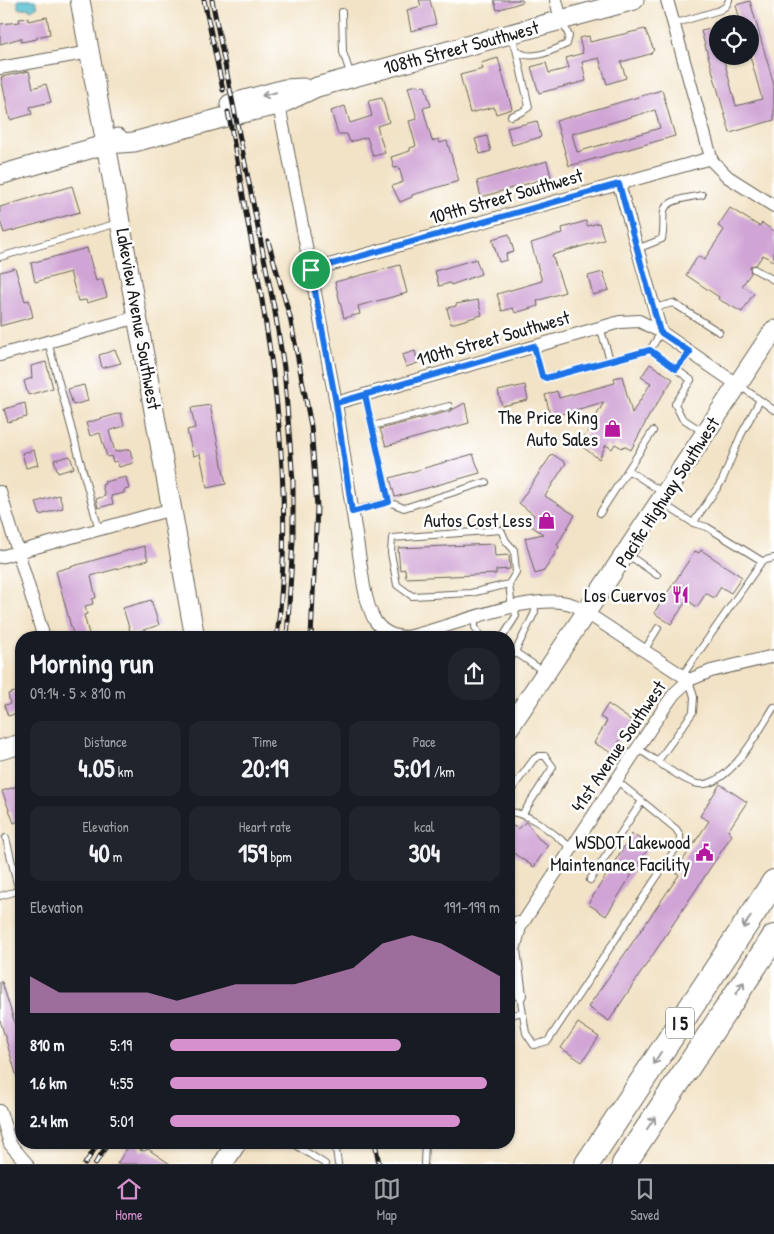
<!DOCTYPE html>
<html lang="en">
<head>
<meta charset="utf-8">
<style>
  body { margin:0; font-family:"Patrick Hand",sans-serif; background:#20242c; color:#f1f3f6; height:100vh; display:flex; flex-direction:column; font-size:19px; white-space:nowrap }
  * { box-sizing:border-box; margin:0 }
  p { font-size:16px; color:#9ea1a6 }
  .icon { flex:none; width:28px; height:28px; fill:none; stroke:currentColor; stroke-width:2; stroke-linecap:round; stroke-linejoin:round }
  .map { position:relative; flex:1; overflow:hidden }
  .details { position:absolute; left:15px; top:631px; width:500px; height:518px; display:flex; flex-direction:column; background:#171b24; border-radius:20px; box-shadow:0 1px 4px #0004 }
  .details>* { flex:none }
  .buttons { position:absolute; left:709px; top:15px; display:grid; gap:10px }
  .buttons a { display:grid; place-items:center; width:50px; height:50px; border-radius:50%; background:#171b24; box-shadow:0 1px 4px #0004; font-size:25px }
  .pin { position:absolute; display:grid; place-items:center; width:42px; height:42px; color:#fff; margin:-21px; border:2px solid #fff; border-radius:50%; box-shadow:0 1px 5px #0007 }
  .round { display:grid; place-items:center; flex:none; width:52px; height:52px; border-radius:20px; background:#20242c }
  .head { display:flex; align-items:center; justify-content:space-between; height:85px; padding:0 15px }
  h1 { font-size:28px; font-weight:700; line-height:38px }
  .metrics { display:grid; grid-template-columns:repeat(3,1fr); gap:8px; height:85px; padding:5px 15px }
  .metrics div { display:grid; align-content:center; border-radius:12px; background:#20242c; text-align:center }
  .metrics b { font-size:25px; font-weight:700 }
  .metrics small { font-size:14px; font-weight:400 }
  .metrics p { font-size:14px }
  .chart { height:140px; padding:10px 15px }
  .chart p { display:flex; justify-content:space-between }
  .chart svg { width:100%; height:90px; margin-top:5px; fill:#d690ce; opacity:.7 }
  ul { padding:0 15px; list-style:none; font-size:16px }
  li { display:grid; grid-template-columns:80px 60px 1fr; align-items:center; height:38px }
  li i { height:12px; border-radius:6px; background:#d690ce }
  .menu { display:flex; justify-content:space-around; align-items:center; height:70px; border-top:1px solid #363941; background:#171b24; font-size:14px; color:#9ea1a6 }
  .menu a { display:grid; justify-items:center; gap:2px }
  .menu .on { color:#d690ce }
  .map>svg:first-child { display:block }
  .water { fill:url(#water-ripples); stroke:#386d76 }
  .building { fill:#d0a5d5; fill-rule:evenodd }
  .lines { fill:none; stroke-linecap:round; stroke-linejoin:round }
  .lane-casing { stroke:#676258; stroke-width:8 }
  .street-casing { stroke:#676258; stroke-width:14 }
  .secondary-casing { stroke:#676258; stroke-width:21 }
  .highway-casing { stroke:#676258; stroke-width:26 }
  .lane { stroke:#fff; stroke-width:6 }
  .street { stroke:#fff; stroke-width:12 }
  .secondary { stroke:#fff; stroke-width:19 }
  .highway { stroke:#fff; stroke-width:24 }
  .rail-casing { stroke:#1c1c1c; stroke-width:5 }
  .rail { stroke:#fff; stroke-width:3; stroke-dasharray:9; stroke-linecap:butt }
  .oneway { stroke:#999 }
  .route-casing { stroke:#fff; stroke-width:10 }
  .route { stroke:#1a73e8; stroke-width:6 }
  .labels { text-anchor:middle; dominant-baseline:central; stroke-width:5; stroke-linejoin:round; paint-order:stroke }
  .shield { fill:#fff; stroke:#606060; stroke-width:1 }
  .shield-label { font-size:18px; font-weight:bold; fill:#1c1c1c }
  .street-label { font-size:19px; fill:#1c1c1c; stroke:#fff }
  .poi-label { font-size:19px; fill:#1c1c1c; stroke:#fff; text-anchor:end }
</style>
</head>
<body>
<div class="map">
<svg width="774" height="1164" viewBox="0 0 774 1164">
  <defs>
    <pattern id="water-ripples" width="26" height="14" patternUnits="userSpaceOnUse" patternTransform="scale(1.25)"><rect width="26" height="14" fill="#53becf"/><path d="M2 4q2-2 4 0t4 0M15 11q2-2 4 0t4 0" fill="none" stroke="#449aa7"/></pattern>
  </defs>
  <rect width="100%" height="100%" fill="#fff"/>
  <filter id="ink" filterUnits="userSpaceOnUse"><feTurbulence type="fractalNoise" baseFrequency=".02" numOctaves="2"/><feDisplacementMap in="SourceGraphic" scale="10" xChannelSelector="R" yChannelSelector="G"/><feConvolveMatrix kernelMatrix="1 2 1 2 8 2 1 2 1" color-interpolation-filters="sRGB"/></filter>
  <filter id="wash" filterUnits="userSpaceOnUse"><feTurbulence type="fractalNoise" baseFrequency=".0096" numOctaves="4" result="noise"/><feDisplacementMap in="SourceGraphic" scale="20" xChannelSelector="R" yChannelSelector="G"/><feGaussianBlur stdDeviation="1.12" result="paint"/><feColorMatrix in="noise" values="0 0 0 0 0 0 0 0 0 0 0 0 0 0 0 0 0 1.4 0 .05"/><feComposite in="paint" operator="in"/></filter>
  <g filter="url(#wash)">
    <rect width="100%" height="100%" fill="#f2e3c6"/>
    <path class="water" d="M 18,0 L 35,0 L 38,6 L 31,10 L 28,8 L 21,9 L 18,8 Z"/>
    <g id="blocks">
      <path class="building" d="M 419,0 L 430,0 L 436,24 L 411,31 L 407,10 L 421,6 Z
        M 494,0 L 522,0 L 523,2 L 497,10 Z
        M 750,1 L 774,85 L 774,120 L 730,133 L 701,31 L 715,28 L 718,56 L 723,56 L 736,106 L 762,99 L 750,56 L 750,24 L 741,24 L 736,5 Z
        M 47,17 L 50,34 L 37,37 L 37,39 L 21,42 L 21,38 L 0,44 L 0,24 L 20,22 L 19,19 L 28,18 L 28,21 Z
        M 645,29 L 654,50 L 650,54 L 621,62 L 626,78 L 607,84 L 599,58 L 582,62 L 586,81 L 539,93 L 531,67 L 546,63 L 549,73 L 569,68 L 566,58 L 583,53 L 579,38 L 589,36 L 590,42 Z
        M 498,58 L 512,109 L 496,114 L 494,107 L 470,113 L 460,75 L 483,69 L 481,63 Z
        M 29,71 L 33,88 L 46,84 L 51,102 L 30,107 L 32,114 L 10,120 L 1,77 Z
        M 418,85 L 419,87 L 425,86 L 431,106 L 423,108 L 432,141 L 439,139 L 440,143 L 447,141 L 459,181 L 412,195 L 412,197 L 400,202 L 392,186 L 403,182 L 399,167 L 394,168 L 391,157 L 410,151 L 410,148 L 416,146 L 409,121 L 417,119 L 408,87 Z
        M 662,90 L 675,136 L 569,166 L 556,121 ZM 655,110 L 660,128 L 577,152 L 572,134 Z
        M 382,98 L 389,122 L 377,126 L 385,153 L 373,156 L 367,137 L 350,142 L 347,134 L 338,134 L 331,111 L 345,106 L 350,123 L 372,116 L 368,101 Z
        M 537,121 L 541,137 L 512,145 L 507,128 Z
        M 487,136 L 491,151 L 480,154 L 475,139 Z
        M 547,161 L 551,177 L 481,197 L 477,181 Z
        M 72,186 L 80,212 L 4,233 L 0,221 L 0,207 Z
        M 730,208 L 759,226 L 762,223 L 774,231 L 774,262 L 763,255 L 756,265 L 750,266 L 751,273 L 742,286 L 754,293 L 742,312 L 718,299 L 719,297 L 686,275 L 698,256 L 704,260 L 724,230 L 718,226 Z
        M 586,221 L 587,226 L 599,223 L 604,240 L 552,255 L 565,292 L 537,301 L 538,306 L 515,313 L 513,308 L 502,311 L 497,294 L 542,281 L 531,243 L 563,233 L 562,228 Z
        M 509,234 L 514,252 L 506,254 L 507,260 L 499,262 L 492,239 Z
        M 87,248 L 96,281 L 102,279 L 107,297 L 87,303 L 86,300 L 78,301 L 70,272 L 35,282 L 31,263 Z
        M 476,259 L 481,274 L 451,285 L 450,283 L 439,286 L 435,271 Z
        M 400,265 L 407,293 L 358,306 L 360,314 L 344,318 L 335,282 Z
        M 15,268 L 25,301 L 29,300 L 33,317 L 0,326 L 0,272 Z
        M 603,272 L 609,290 L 593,295 L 588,276 Z
        M 478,300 L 482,315 L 451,324 L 447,308 L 456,306 L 456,304 Z
        M 115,350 L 121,363 L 102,368 L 99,355 Z
        M 415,351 L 418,363 L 406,367 L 402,355 Z
        M 46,362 L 53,388 L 28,395 L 24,381 L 32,378 L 31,366 Z
        M 650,364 L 673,379 L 649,416 L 631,450 L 624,446 L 622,448 L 615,444 L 612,449 L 606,445 L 599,459 L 580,445 L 604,402 L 551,417 L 545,395 L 557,391 L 559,398 L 615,383 L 614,378 L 622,376 L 632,413 L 651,383 L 641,377 Z
        M 84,385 L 88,401 L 73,405 L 68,389 Z
        M 525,385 L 528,400 L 502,406 L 498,391 Z
        M 25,403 L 27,417 L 8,422 L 4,409 Z
        M 465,403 L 469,423 L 386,446 L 380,429 L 450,411 Z
        M 210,405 L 226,484 L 207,488 L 200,454 L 193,456 L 187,430 L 195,428 L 191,408 Z
        M 121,413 L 124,426 L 109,431 L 115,452 L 130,449 L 133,463 L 119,467 L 117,461 L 113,462 L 111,456 L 107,457 L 100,433 L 90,436 L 86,423 Z
        M 34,450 L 38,465 L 26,468 L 22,453 Z
        M 473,454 L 480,473 L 395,497 L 390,478 Z
        M 552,454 L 566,463 L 545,496 L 575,515 L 557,545 L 559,547 L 544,571 L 535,574 L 525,538 L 543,534 L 528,524 L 534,515 L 519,503 Z
        M 70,456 L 74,468 L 58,473 L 54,460 Z
        M 126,477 L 129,489 L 124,490 L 124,493 L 111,496 L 113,504 L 98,508 L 96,499 L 105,496 L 102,485 L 105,484 L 104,482 Z
        M 59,495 L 63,508 L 40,515 L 36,502 Z
        M 494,544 L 495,556 L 509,555 L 510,569 L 496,570 L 496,574 L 406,578 L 405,569 L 400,570 L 398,548 Z
        M 144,546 L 148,560 L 91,576 L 96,598 L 92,599 L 93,604 L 85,606 L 87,614 L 84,615 L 90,638 L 74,638 L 56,571 Z
        M 701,550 L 742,577 L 731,593 L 721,587 L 714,598 L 706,593 L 697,607 L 687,600 L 671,624 L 654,613 L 695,551 L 699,553 Z
        M 151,600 L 159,625 L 131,634 L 123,608 Z
        M 21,690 L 21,712 L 8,716 L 4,705 L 10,704 L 8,694 Z
        M 608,704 L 632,721 L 612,753 L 594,743 L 607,721 L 600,717 Z
        M 720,784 L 747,802 L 728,831 L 732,835 L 609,1021 L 588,1007 L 679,875 L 675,872 L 709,821 L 700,816 Z
        M 21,785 L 21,820 L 14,823 L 2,791 Z
        M 526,822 L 539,839 L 548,845 L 534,867 L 509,850 L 509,830 L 514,826 L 517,829 Z
        M 632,834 L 650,845 L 606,916 L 588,904 Z
        M 0,982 L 2,982 L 21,1043 L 21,1084 L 19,1084 L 0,1020 Z
        M 578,1023 L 599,1037 L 582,1062 L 561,1048 Z
        M 131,1142 L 137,1142 L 141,1151 L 148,1149 L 170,1164 L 117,1164 Z"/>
    </g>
  </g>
  <g filter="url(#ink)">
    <use href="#blocks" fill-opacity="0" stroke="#676258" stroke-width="1"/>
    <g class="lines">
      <defs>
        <path id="lane" d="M 342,12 L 343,52 L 351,76
          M 673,24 L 720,10 L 726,6 L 729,0
          M 511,35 C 513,40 514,46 517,50 C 528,63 554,50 567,44 L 569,36 L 562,21
          M 511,116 L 522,112 L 529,107 L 516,49
          M 637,249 L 662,239 C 665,226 662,221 664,211 C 666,199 693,197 702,195
          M 0,257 L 118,223
          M 754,269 L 774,280
          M 654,308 L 673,303 L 719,332
          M 600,327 L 610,360
          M 48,342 L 99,530
          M 534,346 L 542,376 L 546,378 L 650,350 L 661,332
          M 650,350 L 691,380 L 675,404 L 682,418 L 703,432
          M 677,369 L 690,352
          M 739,385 L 774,410
          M 372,426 L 449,406
          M 628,470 L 662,492
          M 389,502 L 404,508 L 486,482
          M 662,503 L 693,523 L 707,527 L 762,561 L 774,558
          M 352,511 L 389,502 L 365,395
          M 600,513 L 653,431
          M 693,523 L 722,481 L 741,435 L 760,400
          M 627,554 L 657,575
          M 509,584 L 471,593 L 412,596 L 397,585 L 391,553 L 392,538 L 501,530 L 506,541 L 514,550 L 516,572 L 509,584 L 512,608
          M 534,602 L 535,612 L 515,652 L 543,671
          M 475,618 L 475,627 L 481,638
          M 502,638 L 516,616 L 514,607
          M 644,651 L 658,628
          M 509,660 L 515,652
          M 682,676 L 762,561
          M 637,748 C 653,758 678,778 694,783 C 726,794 760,729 774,707
          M 658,761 L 693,712 L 694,697 L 689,680
          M 509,793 L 534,759 L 539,756 L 545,756 L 553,767 L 522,815
          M 509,812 C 532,813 554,835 572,848
          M 6,838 L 21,900
          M 590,880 L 642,801
          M 0,896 L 21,890
          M 509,919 L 525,921
          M 520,995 L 526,1033 L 534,1045 L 548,1041 L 680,842 L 680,835 L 676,829 L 616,780
          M 509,1016 L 522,1012
          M 291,1142 L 325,1164
          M 335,1142 L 338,1164
          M 144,1147 L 147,1142
          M 424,1164 L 425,1142"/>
        <path id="street" d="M 556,0 L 561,20
          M 667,0 L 712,161 L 728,177 L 774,206
          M 0,68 L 90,52
          M 279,105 L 336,403 L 364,587 C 369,613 376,637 407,637 C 450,628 538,588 576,606 L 689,680 L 711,671 L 774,656
          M 619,184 L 661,332 L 738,385
          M 311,270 L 711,158
          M 0,355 L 138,317
          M 336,403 L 620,322 L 639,321 L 661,332
          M 0,492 L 44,638
          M 0,557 L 172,509
          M 520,995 L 514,950 L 520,927 L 662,711 L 674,694 L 689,680
          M 0,1111 L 10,1144 L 27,1164"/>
        <path id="secondary" d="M 80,0 L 195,638
          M 230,104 L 285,89 L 303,88
          M 107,144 L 134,142 L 229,116 L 279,105 L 317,87 L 634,0
          M 0,175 L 107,144 L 118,138
          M 509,728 L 774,330
          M 0,750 L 21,744
          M 223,1164 L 237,1142"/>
        <path id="highway" d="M 587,1164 L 774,882
          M 624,1164 L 774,937"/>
      </defs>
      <use href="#lane" class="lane-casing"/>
      <use href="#street" class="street-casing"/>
      <use href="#secondary" class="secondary-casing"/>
      <use href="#highway" class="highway-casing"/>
      <use href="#lane" class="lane"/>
      <use href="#street" class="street"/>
      <use href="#secondary" class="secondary"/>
      <use href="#highway" class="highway"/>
      <defs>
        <path id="rail" d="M 204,0 L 223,90
          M 212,0 L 275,312 L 284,368 L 293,482 L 293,540 L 287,638
          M 228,112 C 235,146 240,179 246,213 C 274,355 295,492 277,638
          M 268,241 L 290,317 L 311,426 L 317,507 L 311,638
          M 375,1142 L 379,1164
          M 85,1164 L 99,1142
          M 95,1164 L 109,1142"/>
      </defs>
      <use href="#rail" class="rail-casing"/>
      <use href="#rail" class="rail"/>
    </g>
    <defs><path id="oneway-shaft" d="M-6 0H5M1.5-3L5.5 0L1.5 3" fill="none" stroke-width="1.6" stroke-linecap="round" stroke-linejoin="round" transform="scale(1.25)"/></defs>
    <g class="oneway">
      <use href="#oneway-shaft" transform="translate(269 94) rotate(166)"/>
      <use href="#oneway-shaft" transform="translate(747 922) rotate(124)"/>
      <use href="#oneway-shaft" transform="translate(740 988) rotate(-57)"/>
      <use href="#oneway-shaft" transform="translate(657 1058) rotate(124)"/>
      <use href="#oneway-shaft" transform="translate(651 1123) rotate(-57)"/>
    </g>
  </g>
  <g class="lines" filter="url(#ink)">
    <defs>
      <path id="route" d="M 311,270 L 336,403 L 365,395 L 389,502 L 352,512 L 336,403 L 534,346 L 542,376 L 546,378 L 650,350 L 676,369 L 690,352 L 660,332 L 619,184 L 311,270"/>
    </defs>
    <use href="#route" class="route-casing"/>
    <use href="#route" class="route"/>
  </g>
  <defs>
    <symbol id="shop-bare" viewBox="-9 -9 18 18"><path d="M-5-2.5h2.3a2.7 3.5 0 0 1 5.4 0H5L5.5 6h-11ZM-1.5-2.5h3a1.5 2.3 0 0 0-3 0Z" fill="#b5179e" stroke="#fff" stroke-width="2.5" paint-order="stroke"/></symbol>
    <symbol id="restaurant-bare" viewBox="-9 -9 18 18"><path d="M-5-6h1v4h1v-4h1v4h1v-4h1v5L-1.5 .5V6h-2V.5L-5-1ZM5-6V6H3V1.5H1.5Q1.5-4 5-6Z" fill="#b5179e" stroke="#fff" stroke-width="2.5" paint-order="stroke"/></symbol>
    <symbol id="civic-bare" viewBox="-9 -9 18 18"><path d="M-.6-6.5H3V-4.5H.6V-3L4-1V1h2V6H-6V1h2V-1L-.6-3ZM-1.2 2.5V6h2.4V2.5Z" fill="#b5179e" stroke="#fff" stroke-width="2.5" paint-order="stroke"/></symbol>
  </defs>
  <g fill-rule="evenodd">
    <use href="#shop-bare" x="600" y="416" width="25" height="25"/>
    <use href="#shop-bare" x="534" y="508" width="25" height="25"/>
    <use href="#restaurant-bare" x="668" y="582" width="25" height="25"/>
    <use href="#civic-bare" x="692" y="840" width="25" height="25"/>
  </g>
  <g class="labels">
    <rect class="shield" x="666" y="1007.5" width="28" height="31" rx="4"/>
    <g class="shield-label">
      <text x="680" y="1023">I 5</text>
    </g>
    <g class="street-label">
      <text transform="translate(461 47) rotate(-15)">108th Street Southwest</text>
      <text transform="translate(506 196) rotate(-16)">109th Street Southwest</text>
      <text transform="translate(139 319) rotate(80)">Lakeview Avenue Southwest</text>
      <text transform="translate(493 338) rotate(-16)">110th Street Southwest</text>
      <text transform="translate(667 492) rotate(-57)">Pacific Highway Southwest</text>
      <text transform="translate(618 746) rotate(-56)">41st Avenue Southwest</text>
    </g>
    <g class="poi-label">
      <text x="598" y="417">The Price King<tspan x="598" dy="22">Auto Sales</tspan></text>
      <text x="532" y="520">Autos Cost Less</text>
      <text x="666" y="595">Los Cuervos</text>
      <text x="690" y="842">WSDOT Lakewood<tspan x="690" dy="22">Maintenance Facility</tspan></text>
    </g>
  </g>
</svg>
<div class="buttons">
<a><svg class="icon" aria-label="locate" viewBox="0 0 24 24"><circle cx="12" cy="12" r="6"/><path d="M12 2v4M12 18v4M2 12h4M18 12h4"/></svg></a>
</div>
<div class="pin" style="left:311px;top:270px;background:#1e9e55"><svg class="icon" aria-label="arrive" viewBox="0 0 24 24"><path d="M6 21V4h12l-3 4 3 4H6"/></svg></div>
<section class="details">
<div class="head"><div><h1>Morning run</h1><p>09:14 · 5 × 810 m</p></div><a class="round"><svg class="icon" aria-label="share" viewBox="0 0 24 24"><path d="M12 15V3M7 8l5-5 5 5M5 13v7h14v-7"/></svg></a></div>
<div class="metrics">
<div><p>Distance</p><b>4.05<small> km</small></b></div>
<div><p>Time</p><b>20:19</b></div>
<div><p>Pace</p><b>5:01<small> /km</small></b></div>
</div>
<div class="metrics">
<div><p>Elevation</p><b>40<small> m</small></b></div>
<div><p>Heart rate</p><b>159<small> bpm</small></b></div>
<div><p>kcal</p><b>304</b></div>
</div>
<div class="chart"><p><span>Elevation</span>191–199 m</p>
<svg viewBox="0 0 160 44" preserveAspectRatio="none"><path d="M0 44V26L10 34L20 34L30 34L40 34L50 38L60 34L70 30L80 30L90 30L100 26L110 22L120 10L130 6L140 10L150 18L160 26V44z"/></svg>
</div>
<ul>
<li><b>810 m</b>5:19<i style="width:70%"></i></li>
<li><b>1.6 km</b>4:55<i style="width:96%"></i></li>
<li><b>2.4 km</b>5:01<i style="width:88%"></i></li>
</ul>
</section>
</div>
<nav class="menu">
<a class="on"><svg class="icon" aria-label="home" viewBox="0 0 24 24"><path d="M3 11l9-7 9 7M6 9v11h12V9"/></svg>Home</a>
<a><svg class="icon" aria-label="map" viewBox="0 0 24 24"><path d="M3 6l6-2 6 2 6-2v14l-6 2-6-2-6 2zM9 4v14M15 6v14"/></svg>Map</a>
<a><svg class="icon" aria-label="saved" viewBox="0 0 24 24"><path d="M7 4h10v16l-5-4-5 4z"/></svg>Saved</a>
</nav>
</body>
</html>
